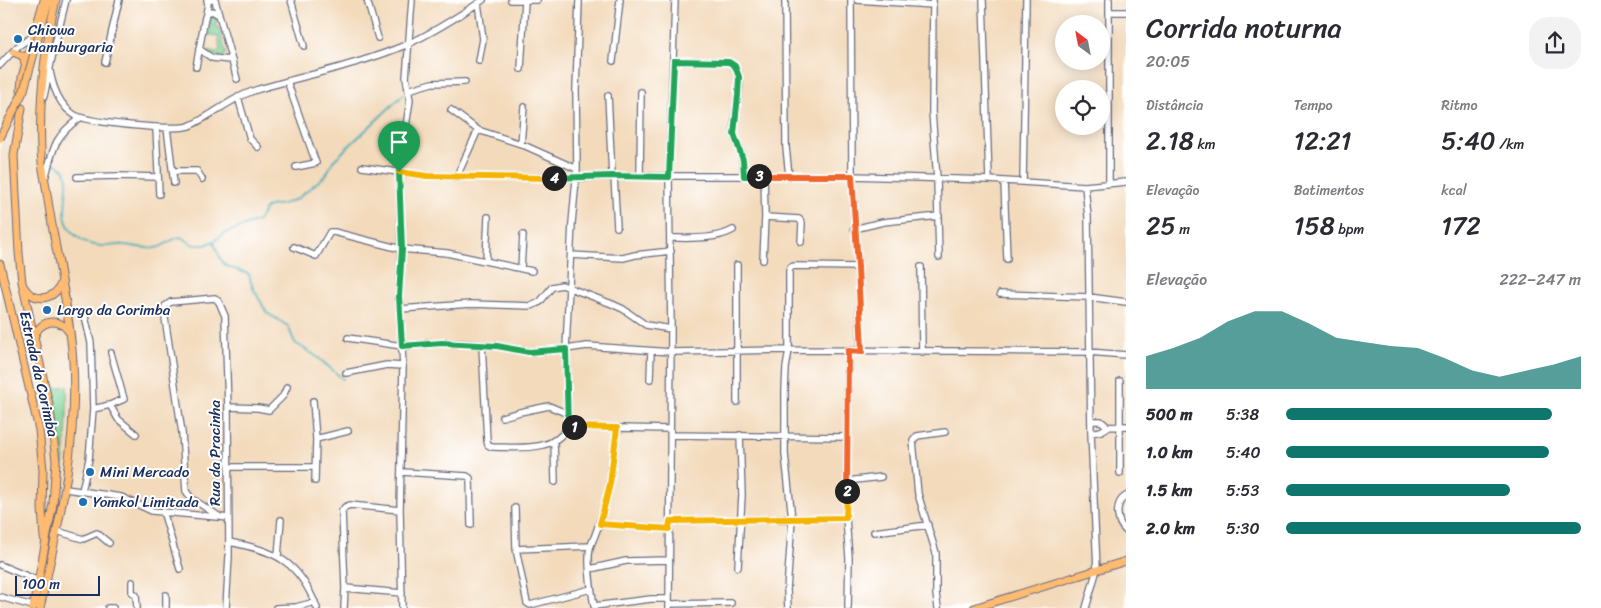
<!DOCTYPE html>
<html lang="pt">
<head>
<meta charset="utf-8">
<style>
  body { margin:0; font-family:Sriracha,sans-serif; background:#f2f2f3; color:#2b2b33; height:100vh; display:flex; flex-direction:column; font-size:19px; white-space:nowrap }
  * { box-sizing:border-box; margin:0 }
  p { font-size:16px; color:#7c7c81 }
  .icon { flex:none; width:28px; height:28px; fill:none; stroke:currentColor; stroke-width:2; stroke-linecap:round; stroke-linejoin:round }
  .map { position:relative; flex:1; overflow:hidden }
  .side { display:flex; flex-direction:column; background:#fff; width:475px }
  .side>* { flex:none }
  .needle { width:32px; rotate:328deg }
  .controls { position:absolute; left:1055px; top:15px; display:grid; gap:10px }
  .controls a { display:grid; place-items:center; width:55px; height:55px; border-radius:50%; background:#fff; box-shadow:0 2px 12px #0003; font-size:25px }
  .scale { position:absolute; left:15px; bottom:12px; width:85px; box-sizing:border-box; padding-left:5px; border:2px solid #1b2f5e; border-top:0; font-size:14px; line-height:18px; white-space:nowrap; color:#1b2f5e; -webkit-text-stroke:4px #fff; paint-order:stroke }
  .pin { position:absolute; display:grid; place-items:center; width:42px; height:42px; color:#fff; margin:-51px -21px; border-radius:50% 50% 50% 0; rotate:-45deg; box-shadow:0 0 5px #0007 }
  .pin .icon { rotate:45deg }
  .km { position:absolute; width:25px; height:25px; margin:-12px; border-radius:50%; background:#222; color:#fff; font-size:14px; line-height:25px; text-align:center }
  .round { display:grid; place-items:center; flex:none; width:52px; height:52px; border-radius:20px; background:#f2f2f3 }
  .overview { display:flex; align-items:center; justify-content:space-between; height:85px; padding:0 20px }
  h1 { font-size:28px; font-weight:600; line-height:38px }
  .metrics { display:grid; grid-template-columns:repeat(3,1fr); gap:8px; height:85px; padding:5px 20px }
  .metrics div { display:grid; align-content:center }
  .metrics b { font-size:25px; font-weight:600 }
  .metrics small { font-size:14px; font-weight:400 }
  .metrics p { font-size:14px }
  .chart { height:140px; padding:10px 20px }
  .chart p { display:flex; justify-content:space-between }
  .chart svg { width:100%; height:90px; margin-top:5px; fill:#0f766e; opacity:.7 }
  ul { padding:0 20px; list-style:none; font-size:16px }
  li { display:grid; grid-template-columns:80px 60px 1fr; align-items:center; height:38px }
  li i { height:12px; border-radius:6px; background:#0f766e }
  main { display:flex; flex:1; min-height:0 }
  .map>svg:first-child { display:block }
  .green { fill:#80d497; stroke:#4e827a }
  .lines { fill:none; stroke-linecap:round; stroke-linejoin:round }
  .stream { stroke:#3bacb5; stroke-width:2 }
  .minor-casing { stroke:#676b7f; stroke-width:8 }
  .major-casing { stroke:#676b7f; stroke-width:9 }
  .minor { stroke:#fff; stroke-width:5.5 }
  .major { stroke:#ffbb71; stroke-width:7 }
  .major-bridge-casing { stroke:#676b7f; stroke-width:9; stroke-linecap:butt }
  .major-bridge { stroke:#ffbb71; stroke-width:7 }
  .split-1-casing { stroke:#fff; stroke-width:10 }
  .split-2-casing { stroke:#fff; stroke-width:10 }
  .split-3-casing { stroke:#fff; stroke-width:10 }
  .split-4-casing { stroke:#fff; stroke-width:10 }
  .split-5-casing { stroke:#fff; stroke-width:10 }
  .split-1 { stroke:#22a559; stroke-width:6 }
  .split-2 { stroke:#f5b400; stroke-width:6 }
  .split-3 { stroke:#f0652b; stroke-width:6 }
  .split-4 { stroke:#22a559; stroke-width:6 }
  .split-5 { stroke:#f5b400; stroke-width:6 }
  .poi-dot { fill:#1f6fb2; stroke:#fff; stroke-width:2 }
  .labels { text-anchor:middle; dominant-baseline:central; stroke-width:4; stroke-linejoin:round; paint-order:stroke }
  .poi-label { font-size:15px; fill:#1b2f5e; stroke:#fff; text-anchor:start }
  .street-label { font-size:15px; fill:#1b2f5e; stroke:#fff }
</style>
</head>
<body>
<main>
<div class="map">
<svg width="1126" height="608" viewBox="0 0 1126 608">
  <rect width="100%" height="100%" fill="#fff"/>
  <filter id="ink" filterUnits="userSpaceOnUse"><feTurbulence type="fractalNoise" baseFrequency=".02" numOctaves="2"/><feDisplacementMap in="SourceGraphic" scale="10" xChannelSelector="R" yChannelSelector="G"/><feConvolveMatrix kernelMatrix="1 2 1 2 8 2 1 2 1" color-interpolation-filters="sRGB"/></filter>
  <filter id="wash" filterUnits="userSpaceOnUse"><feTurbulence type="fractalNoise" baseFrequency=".0096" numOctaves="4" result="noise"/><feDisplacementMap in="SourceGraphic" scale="20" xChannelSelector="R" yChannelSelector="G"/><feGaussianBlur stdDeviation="1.12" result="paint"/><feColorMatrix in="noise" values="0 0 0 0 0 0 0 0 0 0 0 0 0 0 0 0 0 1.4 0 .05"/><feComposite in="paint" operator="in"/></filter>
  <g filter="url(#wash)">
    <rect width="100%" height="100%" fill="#f3dabb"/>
    <path class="green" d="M 211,15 L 216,17 L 216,27 L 219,27 L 226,53 L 224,57 L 212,55 L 206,50 L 218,52 L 220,50 L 218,36 L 209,35 L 211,25 L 208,18 Z
      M 67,386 C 69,438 61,487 52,537 L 59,488 L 60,463 L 51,389 Z"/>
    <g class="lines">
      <path class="stream" d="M 54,163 L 65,170 C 71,188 62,204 66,220 C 71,237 89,247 106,246 C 112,246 119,244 125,245 C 135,246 147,249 156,248 C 166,246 171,238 181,237 L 194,245 L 205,245 L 214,241 L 225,233 L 258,221 L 266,208 L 270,206 L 283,204 L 297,199 L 326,175 L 333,161 L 404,94
        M 214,242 C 223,270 224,265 249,274 L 252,286 L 267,313 L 288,326 L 295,343 L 316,356 L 343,379"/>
    </g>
  </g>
  <g filter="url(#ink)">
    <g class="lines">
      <defs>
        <path id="minor" d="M 215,0 L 237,79
          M 291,0 L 304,46
          M 367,0 L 378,38
          M 511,0 L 537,0
          M 785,0 L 786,147 L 789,176
          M 851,0 L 852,176 L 858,267 L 861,352
          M 857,0 L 933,5
          M 933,0 L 932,112 L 937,179 L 939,257
          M 983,0 L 989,180
          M 1109,0 L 1109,183
          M 478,3 L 483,39 L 479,61
          M 1109,12 L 1126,12
          M 206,14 L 208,4 L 207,0 L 215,0
          M 199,49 L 212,58 L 230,60
          M 47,53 C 50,75 54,101 73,114 C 86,123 175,131 189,126 C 212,116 230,98 256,90 C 306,75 359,65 408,44 C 434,32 459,16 483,0
          M 613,61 L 620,0
          M 674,61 L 729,62 C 751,75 731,115 734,135 C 735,142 739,147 741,153 C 743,161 743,169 744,176
          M 105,62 L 119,0
          M 0,65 L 17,47 L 33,36
          M 196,67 L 205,17 L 207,13 L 212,11 L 217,14
          M 521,69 L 525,0
          M 287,81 L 316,163 L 296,167
          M 408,90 L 432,83 L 465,82
          M 44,96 L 53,53 L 66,0
          M 608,96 L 612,176
          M 238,97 L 250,139 L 258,147
          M 451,110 L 478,130 L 521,144 L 577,169
          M 156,127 L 159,194
          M 167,128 L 174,183
          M 521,144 L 524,107
          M 362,167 L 427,176 L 576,178 L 612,176 L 852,176 L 989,180 L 1085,186 L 1126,182
          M 173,171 L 197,171 L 202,179
          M 457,176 L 478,130
          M 614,176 L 617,227
          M 640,176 L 641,92
          M 77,177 L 119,176 L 158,177
          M 45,179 C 53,149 54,136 80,118
          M 1004,181 L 1007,259
          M 1023,182 L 1026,0
          M 1085,186 L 1088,217 L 1091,433 L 1097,569 L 1086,608
          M 765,217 L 799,219 L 802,223 L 801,242
          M 854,229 L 883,222 L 939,216
          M 670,238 C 690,238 715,240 733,230
          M 294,247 L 316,256 L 330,232 L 334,232 L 401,249 L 447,253 L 532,271
          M 571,255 L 623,258 L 635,255 L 671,251
          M 486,260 L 488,217
          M 763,260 L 765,217 L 764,176
          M 737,265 L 737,402
          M 921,267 L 922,352
          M 521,268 L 523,235
          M 1000,294 L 1089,297 L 1126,302
          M 400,309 L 471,304 L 531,306 L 540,302 L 552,287 L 562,285 L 612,304 L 623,309 L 646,325 L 671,329
          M 348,338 L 402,346 L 442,343 L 461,343 L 497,346 L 529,352 L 566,349 L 587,346 L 671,352 L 789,350 L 1089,352 L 1126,355
          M 482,345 L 487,441 L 488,445 L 492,447 C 517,447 553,453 568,427 L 566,349 L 572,223 L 577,169 L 576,90 L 579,0
          M 848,351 L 846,518 L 849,558 L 848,608
          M 346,373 L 387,365 L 403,366
          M 650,379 L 651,351
          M 1120,381 L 1120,473
          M 313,401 L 316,439 L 315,481
          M 110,405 L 118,419 L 136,434
          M 228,407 L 258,408 L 269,410 L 283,396 L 287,387
          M 93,409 L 110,405 L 124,399 L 111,353
          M 502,417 L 520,412 L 549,406 L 568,414
          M 1091,421 L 1101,421 L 1108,427
          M 568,427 L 669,429
          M 617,428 C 614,452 612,477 606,501 C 602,516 597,531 591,545 C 586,555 592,594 594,606 L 651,599 L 668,599
          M 1091,433 L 1101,431 L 1108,427 L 1126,426
          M 670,435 L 847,437
          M 316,439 L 348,431
          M 554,440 L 555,482
          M 228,467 L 315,467
          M 402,472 L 467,476 L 470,478 L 471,525
          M 847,481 L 881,477
          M 66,489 L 121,497 L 152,511 L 217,517
          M 82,491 L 89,459 L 93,409 L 91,343 L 84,312
          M 1126,496 C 1114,503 1116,522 1126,531
          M 515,508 L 516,549 L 527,603 L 530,605 L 591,589
          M 163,511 L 180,569
          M 670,521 L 846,518
          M 600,524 L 669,529
          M 57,531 L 83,539 L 97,533 L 109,543
          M 874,532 L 928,525
          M 229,542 C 276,551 299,561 317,608
          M 516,549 L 590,546
          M 278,556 L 281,520
          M 0,565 L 39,581
          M 738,567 L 742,495 L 740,435
          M 590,569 L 626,561 L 669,560
          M 132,582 L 132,592 L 136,595 L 137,608
          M 345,588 L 402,593
          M 166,595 L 166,608
          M 0,597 L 33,606
          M 669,604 L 731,603
          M 108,608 L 113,608
          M 226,608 L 229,556 L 228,407 L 225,316 L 219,302 L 215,298 L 171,302 L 165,306 L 164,311 L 182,433 L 186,491 L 191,498 L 220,517 L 228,518
          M 276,608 L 296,607 L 315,602
          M 344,608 L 345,588 L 342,511 L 345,507 L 350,505 L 400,510
          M 402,608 L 400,510 L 403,366 L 399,296 L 401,249 L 399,172 L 410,100 L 406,78 L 412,0
          M 669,608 L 671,329 L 669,177 L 675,0
          M 788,608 L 787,590 L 792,519 L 785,454 L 785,390 L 786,368 L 789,350 L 789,271 L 791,267 L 795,266 L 858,267
          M 938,608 L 936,594 L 936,553 L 918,494 L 913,441 L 917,436 L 945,432"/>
        <path id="major" d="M 40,31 L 49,0
          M 13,52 L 23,56 L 25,64
          M 21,90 L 22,77 L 44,0
          M 22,108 L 14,155 L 19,253 L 22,282 L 50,409 L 56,461 L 53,504 L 33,608
          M 0,264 L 39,430 L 43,470 L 42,509 L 44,538
          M 24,287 C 35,305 58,299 62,280
          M 34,338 C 39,320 59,316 69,332
          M 40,608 C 58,527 78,446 73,362 C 69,303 54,246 46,187 C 44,175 41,162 41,150 C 39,99 44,49 56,0
          M 974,608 L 1126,561"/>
      </defs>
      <use href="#minor" class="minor-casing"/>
      <use href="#major" class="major-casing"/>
      <use href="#minor" class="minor"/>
      <use href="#major" class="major"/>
      <defs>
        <path id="major-bridge" d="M 0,138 L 24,90 L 40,31"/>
      </defs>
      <use href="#major-bridge" class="major-bridge-casing"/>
      <use href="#major-bridge" class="major-bridge"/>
    </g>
  </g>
  <g class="lines" filter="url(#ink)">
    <defs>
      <path id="split-1" d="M 399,172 L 402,249 L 399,296 L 402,346 L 442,343 L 497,346 L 529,352 L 566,349 L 568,428 L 574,427"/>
      <path id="split-2" d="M 574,427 L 617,428 L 610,484 L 600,524 L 669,529 L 670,521 L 846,518 L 847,491"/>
      <path id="split-3" d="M 759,176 L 852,176 L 858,267 L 862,352 L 848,351 L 847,491"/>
      <path id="split-4" d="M 554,178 L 612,176 L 669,177 L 674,61 L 729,62 L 735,66 L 739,77 L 738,95 L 734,134 L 743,160 L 744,176 L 759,176"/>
      <path id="split-5" d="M 399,172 L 427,176 L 554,178"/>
    </defs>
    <use href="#split-1" class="split-1-casing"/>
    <use href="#split-2" class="split-2-casing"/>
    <use href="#split-3" class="split-3-casing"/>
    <use href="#split-4" class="split-4-casing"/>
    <use href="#split-5" class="split-5-casing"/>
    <use href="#split-1" class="split-1"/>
    <use href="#split-2" class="split-2"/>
    <use href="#split-3" class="split-3"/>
    <use href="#split-4" class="split-4"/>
    <use href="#split-5" class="split-5"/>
  </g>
  <g class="poi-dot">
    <circle cx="18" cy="39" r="5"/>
    <circle cx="47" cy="310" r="5"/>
    <circle cx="90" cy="472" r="5"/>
    <circle cx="83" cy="502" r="5"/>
  </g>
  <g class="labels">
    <g class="poi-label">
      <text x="28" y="30">Chiowa<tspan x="28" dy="17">Hamburgaria</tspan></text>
      <text x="57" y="310">Largo da Corimba</text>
      <text x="100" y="472">Mini Mercado</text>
      <text x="93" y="502">Yomkol Limitada</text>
    </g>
    <g class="street-label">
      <text transform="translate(39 374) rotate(77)">Estrada da Corimba</text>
      <text transform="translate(215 453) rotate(-90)">Rua da Pracinha</text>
    </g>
  </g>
</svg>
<div class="controls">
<a><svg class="needle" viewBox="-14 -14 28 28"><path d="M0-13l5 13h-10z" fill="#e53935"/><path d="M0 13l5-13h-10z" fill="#7c7c81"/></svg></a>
<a><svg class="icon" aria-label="locate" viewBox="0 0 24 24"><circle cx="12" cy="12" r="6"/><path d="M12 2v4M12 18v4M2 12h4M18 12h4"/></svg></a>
</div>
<div class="scale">100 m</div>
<div class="pin" style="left:399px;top:172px;background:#1e9e55"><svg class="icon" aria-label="arrive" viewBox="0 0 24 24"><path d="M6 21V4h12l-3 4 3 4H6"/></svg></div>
<b class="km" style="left:574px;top:427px">1</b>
<b class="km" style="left:847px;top:491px">2</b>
<b class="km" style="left:759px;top:176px">3</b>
<b class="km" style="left:554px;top:178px">4</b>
</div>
<section class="side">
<div class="overview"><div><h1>Corrida noturna</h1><p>20:05</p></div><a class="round"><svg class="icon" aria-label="share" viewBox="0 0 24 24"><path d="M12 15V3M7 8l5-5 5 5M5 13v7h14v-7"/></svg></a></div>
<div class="metrics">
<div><p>Distância</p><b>2.18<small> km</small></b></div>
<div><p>Tempo</p><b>12:21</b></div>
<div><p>Ritmo</p><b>5:40<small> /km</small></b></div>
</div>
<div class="metrics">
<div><p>Elevação</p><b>25<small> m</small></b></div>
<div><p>Batimentos</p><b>158<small> bpm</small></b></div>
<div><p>kcal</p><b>172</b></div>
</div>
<div class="chart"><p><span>Elevação</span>222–247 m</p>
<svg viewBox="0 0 160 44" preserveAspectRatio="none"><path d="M0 44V28L10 24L20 19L30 11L40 6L50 6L60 12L70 19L80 21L90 23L100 24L110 29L120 35L130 38L140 35L150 32L160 28V44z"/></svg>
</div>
<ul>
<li><b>500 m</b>5:38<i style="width:90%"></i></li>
<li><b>1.0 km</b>5:40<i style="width:89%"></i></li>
<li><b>1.5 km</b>5:53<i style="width:76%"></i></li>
<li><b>2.0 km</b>5:30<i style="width:100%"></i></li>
</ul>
</section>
</main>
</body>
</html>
